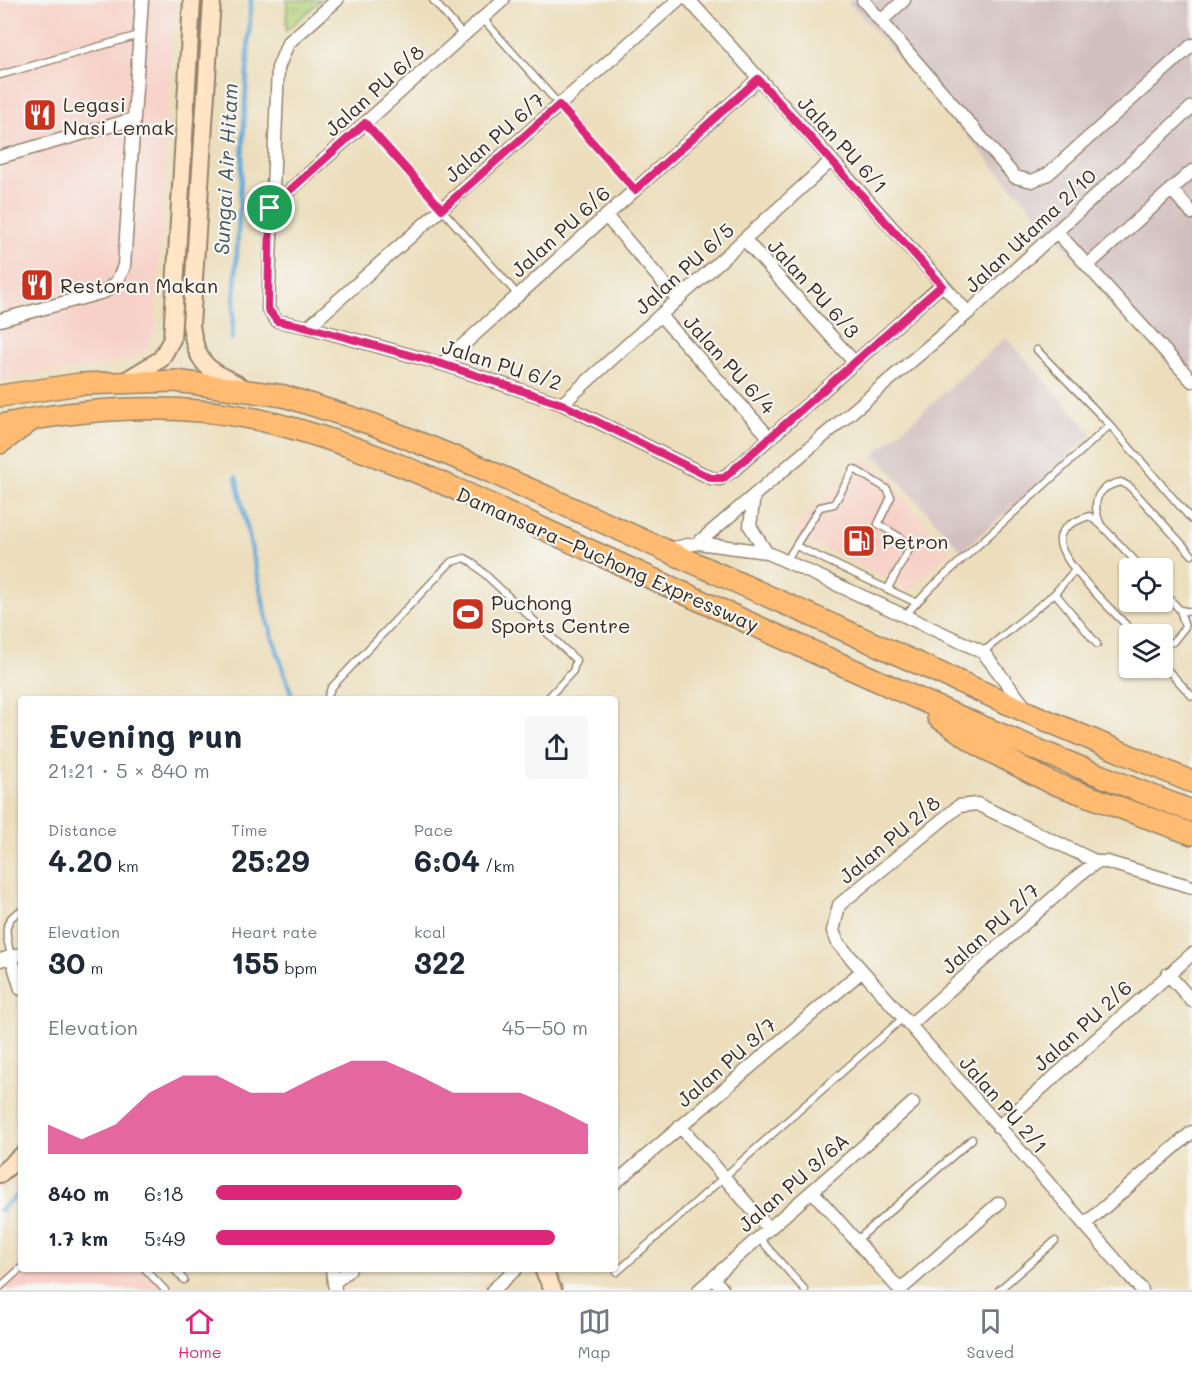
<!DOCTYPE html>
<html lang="en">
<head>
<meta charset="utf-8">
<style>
  body { margin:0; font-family:Mali,sans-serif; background:#f6f6f7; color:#1f2937; height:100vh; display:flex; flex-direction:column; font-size:22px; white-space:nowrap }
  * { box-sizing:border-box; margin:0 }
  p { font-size:20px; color:#747a83 }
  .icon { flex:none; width:33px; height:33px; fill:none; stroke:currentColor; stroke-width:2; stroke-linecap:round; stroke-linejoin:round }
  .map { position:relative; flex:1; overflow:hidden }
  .sheet { position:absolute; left:18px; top:696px; width:600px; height:576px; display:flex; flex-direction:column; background:#fff; border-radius:6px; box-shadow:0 2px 4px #0004 }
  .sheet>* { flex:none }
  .buttons { position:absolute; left:1119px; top:558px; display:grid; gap:12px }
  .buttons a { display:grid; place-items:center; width:54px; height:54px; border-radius:6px; background:#fff; box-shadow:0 2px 4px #0004; font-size:30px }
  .pin { position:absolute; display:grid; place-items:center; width:51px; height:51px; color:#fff; margin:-26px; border:3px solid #fff; border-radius:50%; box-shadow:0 2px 6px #0007 }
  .round { display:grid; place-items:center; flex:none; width:63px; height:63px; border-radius:6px; background:#f6f6f7 }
  .head { display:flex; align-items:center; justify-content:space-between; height:102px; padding:0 30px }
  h1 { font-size:33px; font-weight:700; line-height:45px }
  .stats { display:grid; grid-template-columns:repeat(3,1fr); gap:9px; height:102px; padding:6px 30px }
  .stats div { display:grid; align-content:center }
  .stats b { font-size:30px; font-weight:700 }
  .stats small { font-size:16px; font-weight:400 }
  .stats p { font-size:16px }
  .chart { height:168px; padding:12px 30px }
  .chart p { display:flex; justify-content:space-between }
  .chart svg { width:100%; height:108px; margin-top:6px; fill:#db2777; opacity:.7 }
  ul { padding:0 30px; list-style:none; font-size:20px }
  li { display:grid; grid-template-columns:96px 72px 1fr; align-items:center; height:45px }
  li i { height:15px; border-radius:8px; background:#db2777 }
  .tab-bar { display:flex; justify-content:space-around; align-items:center; height:84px; border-top:2px solid #e0e1e3; background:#fff; font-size:16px; color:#747a83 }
  .tab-bar a { display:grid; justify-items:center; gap:3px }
  .tab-bar .on { color:#db2777 }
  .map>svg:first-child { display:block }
  .built { fill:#f7d1c7 }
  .industrial { fill:#d2bfc0 }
  .park { fill:url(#park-tufts); stroke:#767e4c; stroke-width:1.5 }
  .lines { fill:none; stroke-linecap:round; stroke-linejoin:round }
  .stream { stroke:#62a9d8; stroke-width:4.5 }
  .lane-casing { stroke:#94846d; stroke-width:9 }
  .street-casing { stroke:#94846d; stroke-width:15 }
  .secondary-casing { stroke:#94846d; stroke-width:20 }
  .highway-casing { stroke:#94846d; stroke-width:24 }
  .lane { stroke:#fff; stroke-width:6 }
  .street { stroke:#fff; stroke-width:12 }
  .secondary { stroke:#ffe4c6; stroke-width:16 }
  .highway { stroke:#ffbb71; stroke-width:21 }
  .route-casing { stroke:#fff; stroke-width:12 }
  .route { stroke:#db2777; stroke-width:8 }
  .labels { text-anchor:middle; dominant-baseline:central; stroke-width:4.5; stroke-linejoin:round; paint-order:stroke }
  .street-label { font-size:20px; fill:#3b2a1e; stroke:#f6f6f2 }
  .poi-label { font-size:20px; fill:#3b2a1e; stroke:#f6f6f2; text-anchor:start }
  .water-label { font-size:21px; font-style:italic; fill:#49565f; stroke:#f6f6f2 }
</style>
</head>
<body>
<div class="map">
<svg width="1192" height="1290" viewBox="0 0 1192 1290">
  <defs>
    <pattern id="park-tufts" width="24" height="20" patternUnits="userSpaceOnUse" patternTransform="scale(1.5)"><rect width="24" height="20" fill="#b2d179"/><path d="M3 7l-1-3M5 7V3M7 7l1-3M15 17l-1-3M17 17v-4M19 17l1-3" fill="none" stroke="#9ab468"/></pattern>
  </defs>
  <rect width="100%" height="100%" fill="#f6f6f2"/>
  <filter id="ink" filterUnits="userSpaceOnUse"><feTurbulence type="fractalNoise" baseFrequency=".0167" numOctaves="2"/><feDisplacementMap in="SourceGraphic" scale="12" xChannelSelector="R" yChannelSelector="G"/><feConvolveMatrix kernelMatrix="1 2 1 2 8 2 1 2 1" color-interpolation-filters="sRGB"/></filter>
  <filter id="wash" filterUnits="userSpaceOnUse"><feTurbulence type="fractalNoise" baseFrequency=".008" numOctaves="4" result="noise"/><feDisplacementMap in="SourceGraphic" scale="24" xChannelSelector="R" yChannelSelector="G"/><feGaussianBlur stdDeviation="1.35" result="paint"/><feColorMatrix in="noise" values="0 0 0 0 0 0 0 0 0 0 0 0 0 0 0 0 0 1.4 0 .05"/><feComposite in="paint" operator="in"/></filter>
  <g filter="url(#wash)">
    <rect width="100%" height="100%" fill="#ecdebc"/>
    <path class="built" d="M 0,0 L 174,0 L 156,326 L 147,347 L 133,358 L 116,363 L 0,380 Z
      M 867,458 L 951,552 L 909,590 L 791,532 Z
      M 21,1262 L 21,1269 L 154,1269 L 174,1290 L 0,1290 L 0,1281 Z"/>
    <path class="industrial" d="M 847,0 L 1192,0 L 1192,390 Z
      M 1006,337 L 1093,435 L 962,551 L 875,454 Z"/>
    <path class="park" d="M 287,0 L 321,0 L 286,31 Z"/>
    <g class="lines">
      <path class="stream" d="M 232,339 L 251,0
        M 236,477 L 267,620 L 293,699
        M 0,1210 L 21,1192"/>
    </g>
  </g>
  <g filter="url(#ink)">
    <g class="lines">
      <defs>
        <path id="lane" d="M 433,0 L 463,35
          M 483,19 L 635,190
          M 0,75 L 139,35
          M 365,123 L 518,295
          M 1037,350 L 1110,425
          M 1100,523 C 1091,501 1097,487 1121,482 L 1130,487 L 1192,555
          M 796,546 L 917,603
          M 786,561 L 820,507 L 834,504 L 854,469 L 887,489 L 891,497 L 878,524 L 903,539 L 910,548 L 887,590
          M 1162,591 L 1180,610 L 1185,627 L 1173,642 L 1162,645
          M 1055,593 L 1097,644
          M 1180,610 L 1192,612
          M 905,615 L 932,587 L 1110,425 L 1192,520
          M 1135,634 C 1119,617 1062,564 1060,542 C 1058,527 1078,520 1089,516 L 1100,524 L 1142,568
          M 983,652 L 1055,593 L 1075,570
          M 1162,664 L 1192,696
          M 327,699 L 331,688 L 451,562 L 465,558 L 472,562 L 576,660 L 573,671 L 547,699
          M 11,956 C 7,938 0,920 21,911
          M 759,1238 L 805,1290
          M 856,1241 L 972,1139
          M 145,1269 L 165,1290
          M 174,1269 L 184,1280
          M 617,1272 L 903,1018
          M 0,1287 L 21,1268
          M 999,1290 L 1055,1241"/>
        <path id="street" d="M 337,0 L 288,43 L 278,68 L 268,309 L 277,321 L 308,327 L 442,364 L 562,404 L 711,478 L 720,479 L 734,470 L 942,285
          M 689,0 L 968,313
          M 863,0 L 1015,177 L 1032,181 L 1048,174 L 1192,45
          M 881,21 L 904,0
          M 0,157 L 134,119
          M 1171,189 L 1192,213
          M 270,208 L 503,0
          M 606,216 L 678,300
          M 1057,232 L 1192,381
          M 744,239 L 855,363
          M 1088,265 L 1192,171
          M 660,315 L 770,438
          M 0,320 L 104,292 L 117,282 L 124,266 L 142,0
          M 308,327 L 678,0
          M 442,364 L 758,79
          M 562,404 L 832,160
          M 754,495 L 750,526 L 766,552
          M 698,543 L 766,552 L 983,652 L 1025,707
          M 669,549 L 698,543 L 968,313 L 1192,107
          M 11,956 L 21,989
          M 0,960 L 21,954
          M 1168,974 L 1192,1001
          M 910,1025 L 1079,875 L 1097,862
          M 680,1126 L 769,1229
          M 998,1127 L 1192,954
          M 615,1183 L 862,971
          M 812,1191 L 900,1290 L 999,1203
          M 1084,1225 L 1192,1132
          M 332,1269 L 335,1290
          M 713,1278 L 723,1290
          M 334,1283 L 350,1269
          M 493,1290 L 516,1269
          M 699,1290 L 913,1103
          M 1142,1290 L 838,943 L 833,931 L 839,905 L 959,806 L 977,804 L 1097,862 L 1107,862 L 1192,887"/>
        <path id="secondary" d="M 212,0 L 191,325 C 197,368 209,369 244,388
          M 123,382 L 161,359 L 172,339 L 192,0
          M 0,1174 L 21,1156
          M 543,1269 L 553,1290"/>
        <path id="highway" d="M 0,396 L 80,384 L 176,381 L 284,396 L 372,424 L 482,468 L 1029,713 L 1192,782
          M 0,425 C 86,408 174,401 260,420 C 382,448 497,509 611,560 C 803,647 994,737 1192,811
          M 0,443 L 29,422
          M 938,717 L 982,747 L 1050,782 L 1192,834"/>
      </defs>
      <use href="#lane" class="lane-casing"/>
      <use href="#street" class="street-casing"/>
      <use href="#secondary" class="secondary-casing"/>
      <use href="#highway" class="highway-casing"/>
      <use href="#lane" class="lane"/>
      <use href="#street" class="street"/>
      <use href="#secondary" class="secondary"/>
      <use href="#highway" class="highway"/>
    </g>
  </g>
  <g class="lines" filter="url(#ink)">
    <defs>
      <path id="route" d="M 758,79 L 942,285 L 724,478 L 711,478 L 562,404 L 442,364 L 308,327 L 277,321 L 268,309 L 270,208 L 365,123 L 442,209 L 559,105 L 635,190 Z"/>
    </defs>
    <use href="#route" class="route-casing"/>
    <use href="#route" class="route"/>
  </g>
  <defs>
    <symbol id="restaurant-square" viewBox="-11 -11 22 22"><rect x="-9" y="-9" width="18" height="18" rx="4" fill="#c8321e" stroke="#f6f6f2"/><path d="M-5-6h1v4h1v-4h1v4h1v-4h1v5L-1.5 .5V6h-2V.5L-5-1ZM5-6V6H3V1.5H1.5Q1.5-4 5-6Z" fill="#fff"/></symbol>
    <symbol id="fuel-square" viewBox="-11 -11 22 22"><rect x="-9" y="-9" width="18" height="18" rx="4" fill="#c8321e" stroke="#f6f6f2"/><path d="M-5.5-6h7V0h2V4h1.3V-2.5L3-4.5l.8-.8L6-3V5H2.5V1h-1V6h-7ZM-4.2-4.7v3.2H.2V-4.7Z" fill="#fff"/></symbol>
    <symbol id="stadium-square" viewBox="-11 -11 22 22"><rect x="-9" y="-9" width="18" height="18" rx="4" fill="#c8321e" stroke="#f6f6f2"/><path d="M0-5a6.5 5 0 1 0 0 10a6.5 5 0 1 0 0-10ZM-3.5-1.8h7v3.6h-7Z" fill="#fff"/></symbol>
  </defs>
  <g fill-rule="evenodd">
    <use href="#restaurant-square" x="21" y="96" width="38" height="38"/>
    <use href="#restaurant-square" x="18" y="266" width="38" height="38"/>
    <use href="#fuel-square" x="840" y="522" width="38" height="38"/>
    <use href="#stadium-square" x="449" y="595" width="38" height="38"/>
  </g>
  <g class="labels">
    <g class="street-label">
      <text transform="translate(374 90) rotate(-42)">Jalan PU 6/8</text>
      <text transform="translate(494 137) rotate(-41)">Jalan PU 6/7</text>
      <text transform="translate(843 144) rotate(48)">Jalan PU 6/1</text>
      <text transform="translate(1030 230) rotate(-43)">Jalan Utama 2/10</text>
      <text transform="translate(560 231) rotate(-42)">Jalan PU 6/6</text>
      <text transform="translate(684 268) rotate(-42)">Jalan PU 6/5</text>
      <text transform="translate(814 288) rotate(48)">Jalan PU 6/3</text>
      <text transform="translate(502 364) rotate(18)">Jalan PU 6/2</text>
      <text transform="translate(730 364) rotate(48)">Jalan PU 6/4</text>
      <text transform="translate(608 559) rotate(24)">Damansara–Puchong Expressway</text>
      <text transform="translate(889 839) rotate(-40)">Jalan PU 2/8</text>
      <text transform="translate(990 928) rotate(-42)">Jalan PU 2/7</text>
      <text transform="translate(1082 1025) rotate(-42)">Jalan PU 2/6</text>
      <text transform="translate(726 1062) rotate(-41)">Jalan PU 3/7</text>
      <text transform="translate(1004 1104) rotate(49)">Jalan PU 2/1</text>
      <text transform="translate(793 1182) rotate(-41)">Jalan PU 3/6A</text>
    </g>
    <g class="poi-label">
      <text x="63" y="104">Legasi<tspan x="63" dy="23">Nasi Lemak</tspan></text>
      <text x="60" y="285">Restoran Makan</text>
      <text x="882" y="541">Petron</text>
      <text x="491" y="602">Puchong<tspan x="491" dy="23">Sports Centre</tspan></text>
    </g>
    <g class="water-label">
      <text transform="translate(225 169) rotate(-87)">Sungai Air Hitam</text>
    </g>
  </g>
</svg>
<div class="buttons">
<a><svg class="icon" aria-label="locate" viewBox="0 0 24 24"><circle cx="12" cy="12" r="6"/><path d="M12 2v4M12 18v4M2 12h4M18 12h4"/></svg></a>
<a><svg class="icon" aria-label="layers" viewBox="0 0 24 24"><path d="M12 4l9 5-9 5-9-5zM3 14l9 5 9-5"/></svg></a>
</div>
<div class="pin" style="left:270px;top:208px;background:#1e9e55"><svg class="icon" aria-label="arrive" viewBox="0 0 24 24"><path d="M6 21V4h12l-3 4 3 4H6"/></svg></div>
<section class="sheet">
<div class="head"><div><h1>Evening run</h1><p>21:21 · 5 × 840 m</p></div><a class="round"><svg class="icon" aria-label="share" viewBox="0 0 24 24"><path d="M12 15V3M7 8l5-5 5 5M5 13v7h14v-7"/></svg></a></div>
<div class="stats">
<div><p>Distance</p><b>4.20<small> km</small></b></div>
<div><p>Time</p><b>25:29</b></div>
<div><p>Pace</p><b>6:04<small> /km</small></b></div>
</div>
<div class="stats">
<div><p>Elevation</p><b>30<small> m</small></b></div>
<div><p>Heart rate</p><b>155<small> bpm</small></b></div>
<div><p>kcal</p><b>322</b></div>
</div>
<div class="chart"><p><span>Elevation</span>45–50 m</p>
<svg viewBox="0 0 160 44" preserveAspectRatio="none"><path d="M0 44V32L10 38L20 32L30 19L40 12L50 12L60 19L70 19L80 12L90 6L100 6L110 12L120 19L130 19L140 19L150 25L160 32V44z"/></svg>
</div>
<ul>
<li><b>840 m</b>6:18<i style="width:66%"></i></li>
<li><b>1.7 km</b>5:49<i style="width:91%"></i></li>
</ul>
</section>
</div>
<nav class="tab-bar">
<a class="on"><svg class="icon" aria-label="home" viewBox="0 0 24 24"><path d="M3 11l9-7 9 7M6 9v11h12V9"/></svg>Home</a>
<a><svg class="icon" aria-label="map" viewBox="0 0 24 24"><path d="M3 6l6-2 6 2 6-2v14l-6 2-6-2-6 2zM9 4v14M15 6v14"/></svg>Map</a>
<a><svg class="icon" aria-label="saved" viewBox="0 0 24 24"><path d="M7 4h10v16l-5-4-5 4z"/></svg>Saved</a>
</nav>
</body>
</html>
